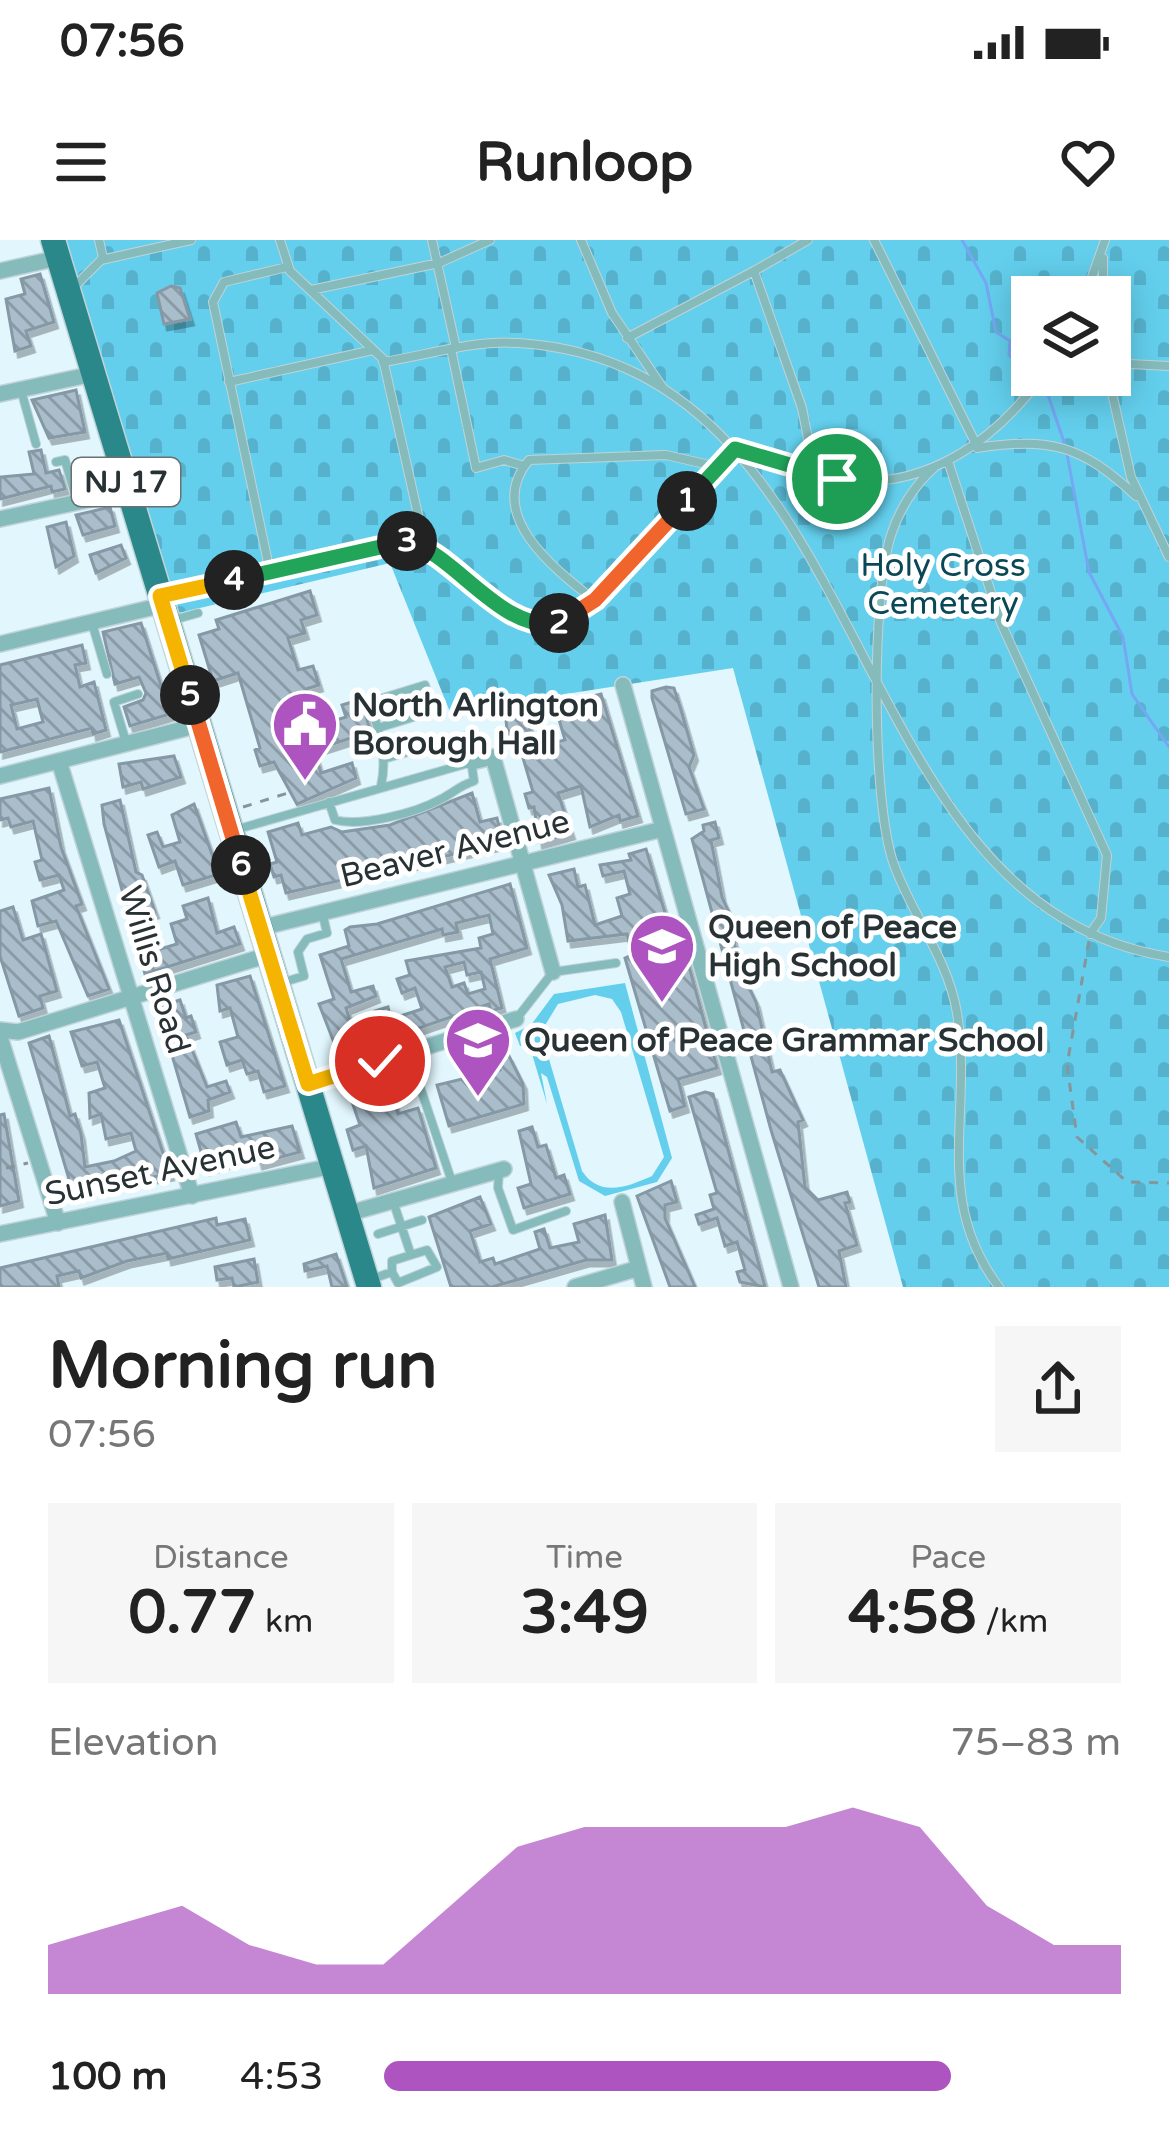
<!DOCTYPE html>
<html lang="en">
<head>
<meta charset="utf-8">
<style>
  body { margin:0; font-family:"Varela Round",sans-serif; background:#f6f6f6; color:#222; height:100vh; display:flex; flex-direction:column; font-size:45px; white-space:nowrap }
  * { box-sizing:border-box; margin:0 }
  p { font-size:39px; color:#767676 }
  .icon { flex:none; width:66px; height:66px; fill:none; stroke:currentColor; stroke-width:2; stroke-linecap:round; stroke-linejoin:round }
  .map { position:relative; height:1047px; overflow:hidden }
  .side { display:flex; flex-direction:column; background:#fff; flex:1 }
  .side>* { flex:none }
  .controls { position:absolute; left:1011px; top:36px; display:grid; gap:24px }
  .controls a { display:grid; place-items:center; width:120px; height:120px; border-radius:0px; background:#fff; box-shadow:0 6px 30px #0003; font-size:60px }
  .pin { position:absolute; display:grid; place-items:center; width:102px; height:102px; color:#fff; margin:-51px; border:6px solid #fff; border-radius:50%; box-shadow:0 3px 12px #0007 }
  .km { position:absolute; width:60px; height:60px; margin:-30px; border-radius:50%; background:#222; color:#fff; font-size:33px; line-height:60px; text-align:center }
  .round { display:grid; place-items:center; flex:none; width:126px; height:126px; border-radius:0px; background:#f6f6f6 }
  .overview { display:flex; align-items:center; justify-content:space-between; height:204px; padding:0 48px }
  h1 { font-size:66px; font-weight:700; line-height:90px }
  .stats { display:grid; grid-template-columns:repeat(3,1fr); gap:18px; height:204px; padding:12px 48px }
  .stats div { display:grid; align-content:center; border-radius:0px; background:#f6f6f6; text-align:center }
  .stats b { font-size:60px; font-weight:700 }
  .stats small { font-size:33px; font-weight:400 }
  .stats p { font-size:33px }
  .chart { height:336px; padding:24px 48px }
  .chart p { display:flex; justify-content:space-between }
  .chart svg { width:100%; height:216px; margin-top:12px; fill:#ad54c1; opacity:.7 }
  ul { padding:0 48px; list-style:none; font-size:39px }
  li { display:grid; grid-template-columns:192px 144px 1fr; align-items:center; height:90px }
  li i { height:30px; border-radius:15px; background:#ad54c1 }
  .status { display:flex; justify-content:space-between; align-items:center; height:84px; padding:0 60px; background:#fff; direction:ltr }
  .status svg { height:33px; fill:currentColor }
  header { display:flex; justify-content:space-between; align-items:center; height:156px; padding:0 48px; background:#fff; font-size:54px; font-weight:700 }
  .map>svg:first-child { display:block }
  .green { fill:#63cfed; fill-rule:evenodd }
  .cemetery { fill:url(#cemetery-stones); fill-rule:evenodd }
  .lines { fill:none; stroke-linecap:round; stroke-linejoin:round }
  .stream { stroke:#76a7f4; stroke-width:3 }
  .building { fill:url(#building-back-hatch); stroke:#8498a5; stroke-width:3; fill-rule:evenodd; filter:url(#shadow) }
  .service-casing { stroke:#c0d3d9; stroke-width:10 }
  .minor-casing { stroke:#c0d3d9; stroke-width:18 }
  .primary-casing { stroke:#c0d3d9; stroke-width:27 }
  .path { stroke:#85959a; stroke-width:3; stroke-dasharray:9 9; stroke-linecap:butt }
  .service { stroke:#86bbbc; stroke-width:8 }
  .minor { stroke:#86bbbc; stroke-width:15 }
  .primary { stroke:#2b888a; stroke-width:24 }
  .split-1-casing { stroke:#fff; stroke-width:24 }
  .split-2-casing { stroke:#fff; stroke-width:24 }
  .split-3-casing { stroke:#fff; stroke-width:24 }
  .split-4-casing { stroke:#fff; stroke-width:24 }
  .split-5-casing { stroke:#fff; stroke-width:24 }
  .split-6-casing { stroke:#fff; stroke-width:24 }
  .split-7-casing { stroke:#fff; stroke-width:24 }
  .split-8-casing { stroke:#fff; stroke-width:24 }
  .split-1 { stroke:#22a559; stroke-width:15 }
  .split-2 { stroke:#f0652b; stroke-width:15 }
  .split-3 { stroke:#22a559; stroke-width:15 }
  .split-4 { stroke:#22a559; stroke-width:15 }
  .split-5 { stroke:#f5b400; stroke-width:15 }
  .split-6 { stroke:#f0652b; stroke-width:15 }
  .split-7 { stroke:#f5b400; stroke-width:15 }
  .split-8 { stroke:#f5b400; stroke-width:15 }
  .labels { text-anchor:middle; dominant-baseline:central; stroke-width:10; stroke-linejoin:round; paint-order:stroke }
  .shield { fill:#fff; stroke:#687072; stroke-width:3 }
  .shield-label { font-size:30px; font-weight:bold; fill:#283235 }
  .park-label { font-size:33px; fill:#0b4856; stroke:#fff }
  .poi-label { font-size:33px; font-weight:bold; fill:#283235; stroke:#fff; text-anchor:start }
  .street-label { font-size:33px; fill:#283235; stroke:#fff }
</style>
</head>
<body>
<div class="status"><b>07:56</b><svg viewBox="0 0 49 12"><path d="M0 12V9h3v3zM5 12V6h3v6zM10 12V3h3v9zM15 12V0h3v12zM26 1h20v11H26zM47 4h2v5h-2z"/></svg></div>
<header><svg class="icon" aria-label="menu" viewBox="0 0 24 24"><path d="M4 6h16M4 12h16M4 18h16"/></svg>Runloop<svg class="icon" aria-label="heart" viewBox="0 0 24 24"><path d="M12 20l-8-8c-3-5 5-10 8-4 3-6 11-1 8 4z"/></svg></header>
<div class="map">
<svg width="1169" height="1047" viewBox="0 0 1169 1047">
  <defs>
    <pattern id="cemetery-stones" width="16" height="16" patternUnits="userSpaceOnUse" patternTransform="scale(3)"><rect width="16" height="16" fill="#63cfed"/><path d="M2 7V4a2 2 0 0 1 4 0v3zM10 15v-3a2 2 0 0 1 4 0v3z" fill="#56b2cc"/></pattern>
    <pattern id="building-back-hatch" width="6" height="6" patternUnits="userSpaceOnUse" patternTransform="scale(3)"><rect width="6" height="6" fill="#a9bdcb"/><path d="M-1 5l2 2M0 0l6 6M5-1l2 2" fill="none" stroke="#8a9aa6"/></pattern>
    <filter id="shadow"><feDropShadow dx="3.5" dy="6" stdDeviation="0" flood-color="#0004"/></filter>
  </defs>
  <rect width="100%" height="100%" fill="#e1f6fd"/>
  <path class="green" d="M 625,743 L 672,918 L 657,942 L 605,956 L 579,941 L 547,837 L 541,833 L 547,864 L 529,804 L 520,806 L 515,793 L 531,785 L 554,754 ZM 595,755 L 612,759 L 621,772 L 664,917 L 652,936 C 627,947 600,958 582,931 L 541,792 L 558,764 Z"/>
  <path class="cemetery" d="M 53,0 L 1169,0 L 1169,1047 L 903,1047 L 733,428 L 450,472 L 390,323 L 166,376 ZM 1032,57 L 1110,57 L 1110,135 L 1032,135 Z"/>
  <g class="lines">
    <path class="stream" d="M 962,0 L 986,43 L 996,92 L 1010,101 L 1009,115 L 1046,149 L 1065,205
      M 1067,214 L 1089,332 L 1123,397 L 1132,454 L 1169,507"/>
  </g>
  <path class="building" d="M 40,34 L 54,82 L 26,91 L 31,106 L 15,111 L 6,59 L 25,54 L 21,39 Z
    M 171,46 L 180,48 L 190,79 L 164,84 L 157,53 Z
    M 76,150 L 85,192 L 49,198 L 32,160 Z
    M 41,210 L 46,233 L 59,230 L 65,249 L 52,252 L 51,246 L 0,259 L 0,237 L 34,234 L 29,212 Z
    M 110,267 L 115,286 L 83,295 L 76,275 Z
    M 66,282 L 74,316 L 56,327 L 47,287 Z
    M 121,305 L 126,318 L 96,333 L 90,315 Z
    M 310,351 L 317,375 L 301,380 L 305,393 L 288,398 L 298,430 L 313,426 L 319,445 L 306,449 L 318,486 L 346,477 L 342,465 L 362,459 L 370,492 L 314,510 L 321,533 L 352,523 L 356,538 L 297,564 L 274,522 L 260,526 L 255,510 L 260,508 L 238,433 L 213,441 L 199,395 L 219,389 L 216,380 Z
    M 141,383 L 170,474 L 130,486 L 124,467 L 143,460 L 146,453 L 139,437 L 115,444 L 103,392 Z
    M 82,405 L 86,423 L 75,425 L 80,447 L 94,442 L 106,490 L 93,494 L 92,488 L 0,512 L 0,425 ZM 37,459 L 43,482 L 17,489 L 11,465 Z
    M 666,447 L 674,448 L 681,470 L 694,515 L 689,527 L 704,569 L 686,574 L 652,458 L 652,451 Z
    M 601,454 L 638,576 L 620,581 L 619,575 L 590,587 L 581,546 L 558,553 L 571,593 L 539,602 L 534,567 L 529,568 L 525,554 L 533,552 L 518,501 L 508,500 L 505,470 L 524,464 L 534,508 L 565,500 L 558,476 L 579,470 L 576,460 Z
    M 174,516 L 181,537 L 143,549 L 141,542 L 123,547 L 119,524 Z
    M 49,548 L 61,607 L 82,664 L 76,666 L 109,749 L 88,756 L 56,681 L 38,686 L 32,661 L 64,650 L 59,635 L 40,640 L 35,622 L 42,620 L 33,581 L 11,587 L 8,578 L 0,580 L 0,559 Z
    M 472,553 L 480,582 L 497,578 L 503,603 L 286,653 L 281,635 L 274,637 L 270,624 L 277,622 L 268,592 L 298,583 L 302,595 L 331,587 L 342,592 L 390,585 Z
    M 120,560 L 136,632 L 142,635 L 155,672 L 147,674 L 157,710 L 177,704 L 171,684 L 187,679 L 183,666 L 208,658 L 217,693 L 234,687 L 240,704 L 145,734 L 104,584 L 102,565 Z
    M 194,564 L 219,634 L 183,645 L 175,621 L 159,627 L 148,595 L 157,592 L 163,607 L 180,602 L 172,575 Z
    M 715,582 L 719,598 L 711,600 L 722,657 L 738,692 L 732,694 L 742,733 L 756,762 L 772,832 L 780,830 L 803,880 L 798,882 L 805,947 L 818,960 L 847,952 L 850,962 L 845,963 L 857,1005 L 839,1011 L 846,1047 L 819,1047 L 771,890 L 692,599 L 704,591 L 703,585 Z
    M 646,609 L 674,703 L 682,701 L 717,828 L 678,839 L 685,866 L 670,871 L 625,718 L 632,715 L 627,694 L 568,701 L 562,665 L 549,635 L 574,629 L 578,647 L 585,645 L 595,685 L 622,676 L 617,658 L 630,654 L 624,631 L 603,636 L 600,625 L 631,620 L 629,614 Z
    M 510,644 L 527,708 L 490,719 L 502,768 L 491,771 L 489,764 L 384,800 L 375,771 L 388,767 L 391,779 L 422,769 L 415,748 L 402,753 L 397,739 L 410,735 L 406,721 L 481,708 L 479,698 L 493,694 L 489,675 L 456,683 L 458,692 L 443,695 L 442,689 L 341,719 L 351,752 L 373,746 L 376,756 L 346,768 L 358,807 L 338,813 L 319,764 L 334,759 L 320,715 L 349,706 L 345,690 L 350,687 L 377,684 ZM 464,722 L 467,735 L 481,732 L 485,749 L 468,754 L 464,743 L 452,747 L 445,727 Z
    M 13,667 L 23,700 L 41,694 L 57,751 L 40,756 L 43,768 L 19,776 L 0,716 L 0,671 Z
    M 250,736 L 285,846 L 264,852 L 258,831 L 247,834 L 242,820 L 227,825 L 220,802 L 238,797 L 230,768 L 220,771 L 217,745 Z
    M 180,760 L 186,778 L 191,776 L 196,792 L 186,795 L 207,847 L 226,841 L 230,852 L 208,860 L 209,871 L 190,877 L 158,767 Z
    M 119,780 L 170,934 L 95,947 L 93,939 L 71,946 L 29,803 L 49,796 L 70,876 L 75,874 L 81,894 L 85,927 L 114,921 L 136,911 L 131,893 L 106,899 L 101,874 L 90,878 L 89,853 L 105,848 L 97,822 L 82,826 L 71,792 Z
    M 509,816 L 523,844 L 524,864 L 449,886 L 437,845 L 500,830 L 496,819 Z
    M 378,841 L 381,849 L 390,846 L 398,874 L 418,868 L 436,928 L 374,948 L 366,906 L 353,910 L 347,890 L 360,885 L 351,859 L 361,856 L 358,848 Z
    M 705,852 L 713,854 L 765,1047 L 740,1042 L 737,1032 L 745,1030 L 737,1002 L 725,1006 L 717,978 L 699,984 L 696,975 L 714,969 L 710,955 L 717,953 L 689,857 Z
    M 4,874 L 19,961 L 0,966 L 0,875 Z
    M 236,882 L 241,897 L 292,886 L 300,912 L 259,923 L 256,912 L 206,929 L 196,894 Z
    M 532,887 L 538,907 L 546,905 L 556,938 L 564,935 L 570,954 L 524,968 L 518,948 L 531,944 L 519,891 Z
    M 671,941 L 677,962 L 665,965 L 665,978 L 695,1047 L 670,1047 L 637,956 Z
    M 480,957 L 491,984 L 470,991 L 480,1022 L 493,1018 L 495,1024 L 540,1009 L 535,992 L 544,989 L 550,1008 L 579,1002 L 574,984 L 605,975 L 612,1020 L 586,1020 L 492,1047 L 451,1047 L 429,977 Z
    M 216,978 L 217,985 L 245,979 L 250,1000 L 168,1019 L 167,1013 L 127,1021 L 81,1038 L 79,1031 L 57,1036 L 59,1047 L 0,1047 L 0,1028 Z
    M 336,1014 L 347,1047 L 332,1047 L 327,1026 L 305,1031 L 304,1024 Z
    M 254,1019 L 258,1042 L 234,1047 L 232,1038 L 217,1040 L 215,1027 Z"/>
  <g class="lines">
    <defs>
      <path id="service" d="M 432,0 L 456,108
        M 581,0 L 612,73 L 663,148
        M 874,0 L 977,206
        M 101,20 L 191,0
        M 754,31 L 808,0
        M 74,47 L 103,18 L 99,0
        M 311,50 L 439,23 L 490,0
        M 1085,57 L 1105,0
        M 1103,57 L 1103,18
        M 627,98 L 754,31 L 802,168 L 815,234
        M 451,109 L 476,228 L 504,220 L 524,226
        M 383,122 C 428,115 473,100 518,103 C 882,125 833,664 1169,717
        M 1110,123 L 1169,126
        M 1108,135 L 1131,237 L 1169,317
        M 229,142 L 373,110
        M 21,150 L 36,204
        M 977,208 C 1051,197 1081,205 1136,256
        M 948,221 L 1001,383 L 1107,615 L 1101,678 L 1090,694
        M 56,222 L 65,220 L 77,261
        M 935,227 C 915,244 899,270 891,295 C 871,359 872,559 893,622 C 911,674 948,718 957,773 C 973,873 932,959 999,1047
        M 412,300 L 521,377 L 557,384 L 594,360 L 735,209 C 770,211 800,233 835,239 C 923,253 994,202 1043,135
        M 270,332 L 213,62 L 224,42 L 287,27
        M 163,356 L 423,297 L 383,119 L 290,31 L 280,0
        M 594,360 C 553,328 484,274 529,220 L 666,215 L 718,227
        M 170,381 L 198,373
        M 92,383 L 107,434
        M 378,488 L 433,471 L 425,445 L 370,462 C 379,493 388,515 381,546
        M 126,502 L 114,462 L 138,454
        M 329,562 L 335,580 C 361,587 416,573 441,559 C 453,553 459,546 474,541 L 471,520
        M 238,589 L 476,521 L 475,493 L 387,518
        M 284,742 L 304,736 L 298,712 L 307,699 L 327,693 L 322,672
        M 517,778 L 553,732 L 616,723
        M 409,814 L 452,942
        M 499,932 L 498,948 L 513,990 L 566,971
        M 393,961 L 411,1015
        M 378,994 L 422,980
        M 369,1040 L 392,1032 L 392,1021 L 427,1010 L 437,1027 L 398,1043 L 392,1032"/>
      <path id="minor" d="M 0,31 L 58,18
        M 0,154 L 93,134
        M 0,279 L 129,251
        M 0,404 L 163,365
        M 623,445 L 791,1047
        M 59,521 L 192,956
        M 476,521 L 493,517 L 553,732
        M 0,536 L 199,485
        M 260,688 L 663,589
        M 0,790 L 18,792 L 268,715
        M 0,797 L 58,983
        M 307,844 L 516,779
        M 622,962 L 644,1047
        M 347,974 L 504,929
        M 0,994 L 333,926
        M 575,1047 L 639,1028"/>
      <path id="primary" d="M 53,0 L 369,1047"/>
    </defs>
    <use href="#service" class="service-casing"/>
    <use href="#minor" class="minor-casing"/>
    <use href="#primary" class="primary-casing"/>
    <path class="path" d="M 243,567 L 288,553
      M 347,641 L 350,652
      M 1089,701 L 1067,825 L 1077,897 L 1127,942 L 1169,943
      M 6,928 L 28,923"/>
    <use href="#service" class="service"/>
    <use href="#minor" class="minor"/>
    <use href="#primary" class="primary"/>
  </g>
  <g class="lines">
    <defs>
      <path id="split-1" d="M 687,261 L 735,209 L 837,239"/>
      <path id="split-2" d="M 559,383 L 595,360 L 687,261"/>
      <path id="split-3" d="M 407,301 C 457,315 502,394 559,383"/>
      <path id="split-4" d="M 234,340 L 407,301"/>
      <path id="split-5" d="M 190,455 L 160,356 L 234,340"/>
      <path id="split-6" d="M 190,455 L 241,625"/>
      <path id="split-7" d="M 241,625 L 293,795"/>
      <path id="split-8" d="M 293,795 L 308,844 L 380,821"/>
    </defs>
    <use href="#split-1" class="split-1-casing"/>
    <use href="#split-2" class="split-2-casing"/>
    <use href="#split-3" class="split-3-casing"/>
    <use href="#split-4" class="split-4-casing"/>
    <use href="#split-5" class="split-5-casing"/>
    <use href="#split-6" class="split-6-casing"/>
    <use href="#split-7" class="split-7-casing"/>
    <use href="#split-8" class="split-8-casing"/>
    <use href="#split-1" class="split-1"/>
    <use href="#split-2" class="split-2"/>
    <use href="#split-3" class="split-3"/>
    <use href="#split-4" class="split-4"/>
    <use href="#split-5" class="split-5"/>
    <use href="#split-6" class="split-6"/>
    <use href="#split-7" class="split-7"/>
    <use href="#split-8" class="split-8"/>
  </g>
  <defs>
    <symbol id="civic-pin" viewBox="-11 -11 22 30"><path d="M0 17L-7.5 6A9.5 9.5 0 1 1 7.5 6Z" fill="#ad54c1" stroke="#fff"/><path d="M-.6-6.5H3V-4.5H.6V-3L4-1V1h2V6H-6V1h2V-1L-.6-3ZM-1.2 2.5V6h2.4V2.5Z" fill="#fff"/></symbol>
    <symbol id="school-pin" viewBox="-11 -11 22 30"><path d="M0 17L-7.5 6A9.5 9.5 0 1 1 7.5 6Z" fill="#ad54c1" stroke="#fff"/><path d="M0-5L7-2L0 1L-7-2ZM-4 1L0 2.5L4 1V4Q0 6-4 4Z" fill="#fff"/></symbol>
  </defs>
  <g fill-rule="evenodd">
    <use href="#civic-pin" x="267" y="446" width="76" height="104"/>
    <use href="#school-pin" x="624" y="668" width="76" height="104"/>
    <use href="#school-pin" x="440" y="762" width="76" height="104"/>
  </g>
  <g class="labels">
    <rect class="shield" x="72" y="218" width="108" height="48" rx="9"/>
    <g class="shield-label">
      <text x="126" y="242">NJ 17</text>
    </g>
    <g class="park-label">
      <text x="943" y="325">Holy Cross<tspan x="943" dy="38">Cemetery</tspan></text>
    </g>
    <g class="poi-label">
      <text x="352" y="465">North Arlington<tspan x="352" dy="38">Borough Hall</tspan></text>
      <text x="708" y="687">Queen of Peace<tspan x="708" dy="38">High School</tspan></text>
      <text x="524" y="800">Queen of Peace Grammar School</text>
    </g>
    <g class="street-label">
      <text transform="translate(455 609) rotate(-14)">Beaver Avenue</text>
      <text transform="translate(154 730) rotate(73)">Willis Road</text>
      <text transform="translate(160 931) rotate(-12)">Sunset Avenue</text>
    </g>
  </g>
</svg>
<div class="controls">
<a><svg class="icon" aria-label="layers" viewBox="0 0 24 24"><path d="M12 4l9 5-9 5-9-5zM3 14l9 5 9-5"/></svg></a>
</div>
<div class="pin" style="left:837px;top:239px;background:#1e9e55"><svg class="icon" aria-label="arrive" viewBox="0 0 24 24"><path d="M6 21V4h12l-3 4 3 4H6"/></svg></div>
<div class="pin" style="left:380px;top:821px;background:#d93025"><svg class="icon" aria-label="check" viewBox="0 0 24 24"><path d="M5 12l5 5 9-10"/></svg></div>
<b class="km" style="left:687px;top:261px">1</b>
<b class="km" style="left:559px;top:383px">2</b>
<b class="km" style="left:407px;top:301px">3</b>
<b class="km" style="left:234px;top:340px">4</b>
<b class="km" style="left:190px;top:455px">5</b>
<b class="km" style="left:241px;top:625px">6</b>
</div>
<section class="side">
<div class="overview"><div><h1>Morning run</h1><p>07:56</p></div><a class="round"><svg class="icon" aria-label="share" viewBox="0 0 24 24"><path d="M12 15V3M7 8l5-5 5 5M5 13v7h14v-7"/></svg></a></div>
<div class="stats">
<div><p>Distance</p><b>0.77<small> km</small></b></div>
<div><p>Time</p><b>3:49</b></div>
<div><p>Pace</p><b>4:58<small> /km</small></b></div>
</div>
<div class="chart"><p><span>Elevation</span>75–83 m</p>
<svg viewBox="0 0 160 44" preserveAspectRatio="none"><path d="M0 44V34L10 30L20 26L30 34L40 38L50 38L60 26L70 14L80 10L90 10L100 10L110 10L120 6L130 10L140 26L150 34L160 34V44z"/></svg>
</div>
<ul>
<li><b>100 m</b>4:53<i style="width:77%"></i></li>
</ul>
</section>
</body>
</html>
